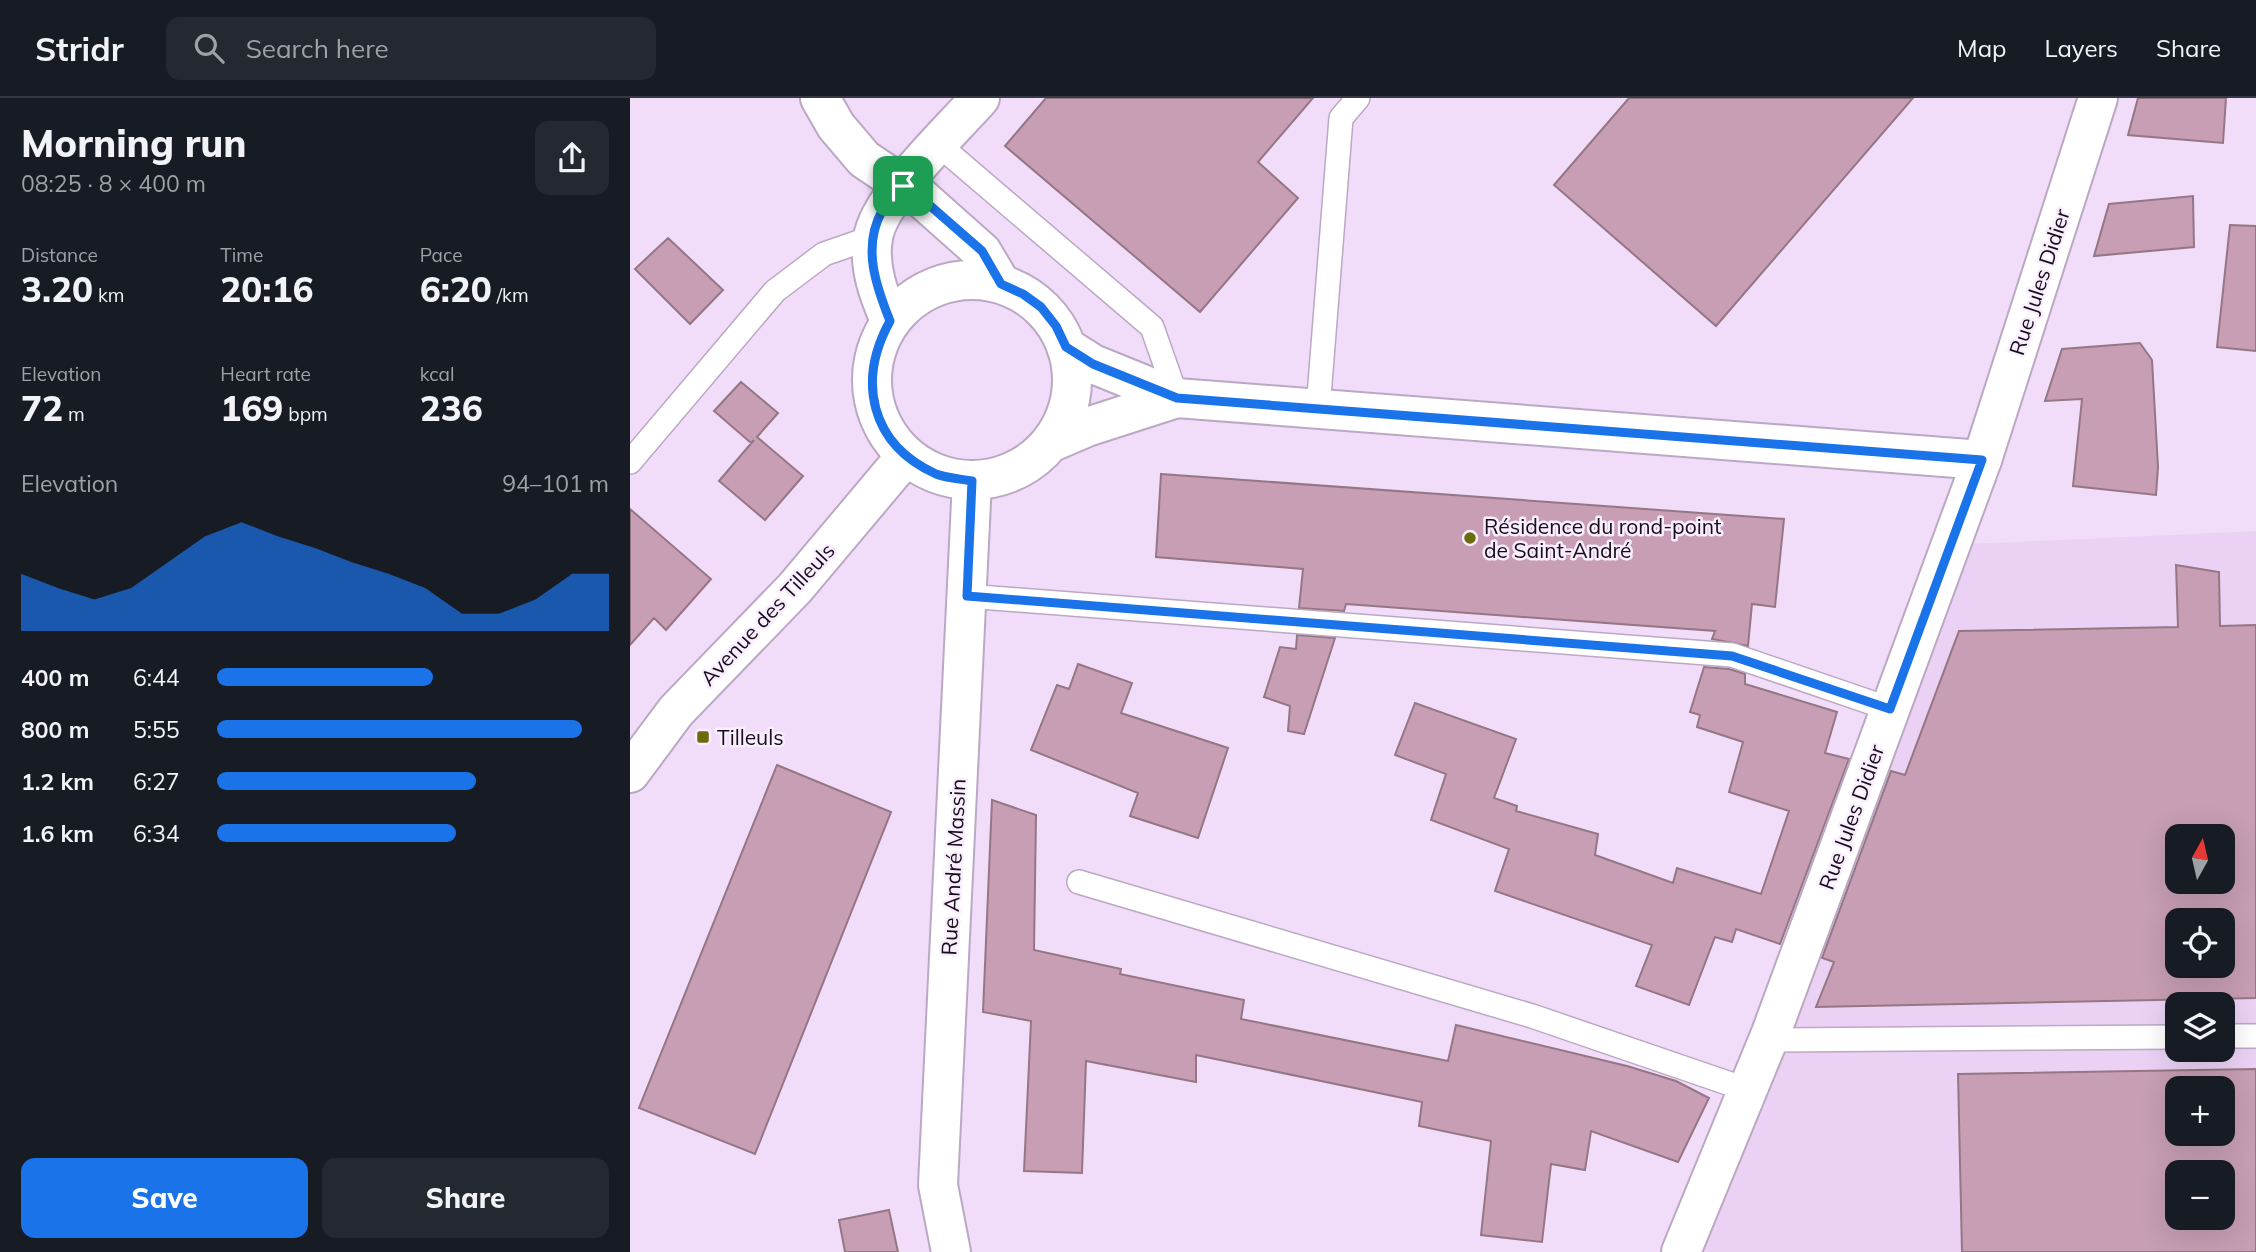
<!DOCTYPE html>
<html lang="en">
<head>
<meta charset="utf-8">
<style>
  body { margin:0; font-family:Mulish,sans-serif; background:#242831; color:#f1f3f6; height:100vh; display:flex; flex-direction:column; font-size:26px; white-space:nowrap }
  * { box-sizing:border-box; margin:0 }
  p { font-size:23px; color:#9ea1a6 }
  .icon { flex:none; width:38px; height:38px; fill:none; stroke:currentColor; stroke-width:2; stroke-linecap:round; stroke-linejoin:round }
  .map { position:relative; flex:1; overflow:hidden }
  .side { display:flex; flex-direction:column; background:#171b24; width:630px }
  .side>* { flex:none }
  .needle { width:46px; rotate:8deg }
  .controls { position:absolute; left:1535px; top:726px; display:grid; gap:14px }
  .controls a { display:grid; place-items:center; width:70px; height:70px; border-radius:14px; background:#171b24; box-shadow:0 7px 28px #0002; font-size:35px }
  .pin { position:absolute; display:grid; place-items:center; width:60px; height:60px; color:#fff; margin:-30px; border-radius:14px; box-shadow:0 4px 10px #0006 }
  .round { display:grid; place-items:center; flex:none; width:74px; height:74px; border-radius:14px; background:#242831 }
  .headline { display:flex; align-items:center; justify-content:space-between; height:119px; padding:0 21px }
  h1 { font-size:38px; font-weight:800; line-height:52px }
  .figures { display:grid; grid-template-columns:repeat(3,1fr); gap:10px; height:119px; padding:7px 21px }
  .figures div { display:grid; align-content:center }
  .figures b { font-size:35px; font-weight:800 }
  .figures small { font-size:19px; font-weight:400 }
  .figures p { font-size:19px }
  .chart { height:196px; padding:14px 21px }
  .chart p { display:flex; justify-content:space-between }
  .chart svg { width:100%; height:126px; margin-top:7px; fill:#1a73e8; opacity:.7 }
  .button { display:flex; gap:14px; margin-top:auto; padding:14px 21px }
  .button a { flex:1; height:80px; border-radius:14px; background:#1a73e8; color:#fff; font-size:28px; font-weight:800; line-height:80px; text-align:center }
  .button a+a { background:#242831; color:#f1f3f6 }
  ul { padding:0 21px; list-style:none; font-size:23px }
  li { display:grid; grid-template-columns:112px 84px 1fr; align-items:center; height:52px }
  li i { height:18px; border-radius:9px; background:#1a73e8 }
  header { display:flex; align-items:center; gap:42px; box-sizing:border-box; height:98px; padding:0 35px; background:#171b24; border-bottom:2px solid #363941 }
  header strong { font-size:33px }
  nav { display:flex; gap:38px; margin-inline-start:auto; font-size:24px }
  .search { width:490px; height:63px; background:#242831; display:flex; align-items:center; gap:18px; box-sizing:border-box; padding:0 24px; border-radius:14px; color:#9ea1a6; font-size:26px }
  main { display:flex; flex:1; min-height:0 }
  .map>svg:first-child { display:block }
  .built { fill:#ebd2f5; fill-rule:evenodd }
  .building { fill:#c79eb3; stroke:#957685; stroke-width:2; fill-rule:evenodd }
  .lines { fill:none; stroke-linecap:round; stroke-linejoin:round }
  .lane-casing { stroke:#bba8c3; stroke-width:26 }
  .street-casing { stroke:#bba8c3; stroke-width:42 }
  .secondary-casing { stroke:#bba8c3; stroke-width:42 }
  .lane { stroke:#fff; stroke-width:23 }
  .street { stroke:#fff; stroke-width:38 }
  .secondary { stroke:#fff; stroke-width:38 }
  .route-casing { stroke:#fff; stroke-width:14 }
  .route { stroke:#1a73e8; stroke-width:9 }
  .poi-dot { fill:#6a6b0c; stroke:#faedff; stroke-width:2.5 }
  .labels { text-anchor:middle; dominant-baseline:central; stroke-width:5; stroke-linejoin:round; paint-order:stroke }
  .street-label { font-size:21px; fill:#150e17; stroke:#faedff }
  .poi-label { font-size:21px; fill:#150e17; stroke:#faedff; text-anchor:start }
</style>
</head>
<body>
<header>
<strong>Stridr</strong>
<div class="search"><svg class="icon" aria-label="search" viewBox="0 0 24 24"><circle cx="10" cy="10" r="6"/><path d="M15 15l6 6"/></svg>Search here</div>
<nav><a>Map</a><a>Layers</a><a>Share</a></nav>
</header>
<main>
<section class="side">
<div class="headline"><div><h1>Morning run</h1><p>08:25 · 8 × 400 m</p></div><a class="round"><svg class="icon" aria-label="share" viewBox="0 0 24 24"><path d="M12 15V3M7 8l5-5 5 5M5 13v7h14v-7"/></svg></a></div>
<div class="figures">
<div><p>Distance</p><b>3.20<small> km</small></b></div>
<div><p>Time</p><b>20:16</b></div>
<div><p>Pace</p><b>6:20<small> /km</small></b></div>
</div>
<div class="figures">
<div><p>Elevation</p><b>72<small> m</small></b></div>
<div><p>Heart rate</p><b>169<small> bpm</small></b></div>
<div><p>kcal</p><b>236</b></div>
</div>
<div class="chart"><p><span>Elevation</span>94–101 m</p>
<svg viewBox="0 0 160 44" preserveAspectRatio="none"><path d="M0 44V24L10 29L20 33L30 29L40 20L50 11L60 6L70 11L80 15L90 20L100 24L110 29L120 38L130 38L140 33L150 24L160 24V44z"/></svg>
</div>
<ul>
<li><b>400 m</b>6:44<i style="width:55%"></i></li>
<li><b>800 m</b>5:55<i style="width:93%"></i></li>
<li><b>1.2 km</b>6:27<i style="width:66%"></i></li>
<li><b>1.6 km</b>6:34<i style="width:61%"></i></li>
</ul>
<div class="button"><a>Save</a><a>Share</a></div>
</section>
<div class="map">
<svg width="1626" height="1154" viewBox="0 0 1626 1154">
  <rect width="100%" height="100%" fill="#f1ddf9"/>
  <path class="built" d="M 1626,433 L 1626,1154 L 1059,1154 L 1340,446 ZM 1547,738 L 1592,738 L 1592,784 L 1547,784 ZM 1547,822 L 1592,822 L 1592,868 L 1547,868 ZM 1547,906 L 1592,906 L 1592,952 L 1547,952 ZM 1547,990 L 1592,990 L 1592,1036 L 1547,1036 ZM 1547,1074 L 1592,1074 L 1592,1120 L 1547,1120 Z"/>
  <path class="building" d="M 416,0 L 683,0 L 628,64 L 668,100 L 570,214 L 375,48 Z
    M 999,0 L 1283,0 L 1086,228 L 924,87 Z
    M 1508,0 L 1596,0 L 1593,45 L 1498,37 Z
    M 1563,98 L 1564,149 L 1464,158 L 1479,106 Z
    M 1600,127 L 1626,128 L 1626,253 L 1587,249 Z
    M 38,140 L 93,192 L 60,226 L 5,171 Z
    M 1510,245 L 1522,262 L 1528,369 L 1526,397 L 1443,388 L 1452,301 L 1415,303 L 1432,251 Z
    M 111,284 L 148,315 L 127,339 L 173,378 L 135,422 L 89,383 L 124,342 L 121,345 L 84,313 Z
    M 531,376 L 1154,421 L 1145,509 L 1122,506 L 1118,548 L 1082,541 L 1085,533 L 716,506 L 714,513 L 669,510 L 673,471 L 526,459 Z
    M 0,411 L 81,481 L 36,532 L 24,520 L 0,547 Z
    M 1546,467 L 1589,474 L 1590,528 L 1626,527 L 1626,900 L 1186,909 L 1204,864 L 1192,860 L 1261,673 L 1275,677 L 1329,533 L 1548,529 ZM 1547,738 L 1592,738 L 1592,784 L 1547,784 ZM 1547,822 L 1592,822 L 1592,868 L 1547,868 Z
    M 667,537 L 705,540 L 674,636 L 658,633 L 660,608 L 634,599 L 650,549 L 666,551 Z
    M 448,566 L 502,585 L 491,615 L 598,650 L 568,740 L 500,718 L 508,695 L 401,652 L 427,587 L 439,591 Z
    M 1074,569 L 1099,571 L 1115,576 L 1115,586 L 1207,614 L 1195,655 L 1219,661 L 1150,846 L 1106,831 L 1102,844 L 1085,839 L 1059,907 L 1006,888 L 1022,847 L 865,793 L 879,751 L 801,722 L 816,676 L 765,657 L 785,605 L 886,641 L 864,700 L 887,708 L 886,713 L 968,736 L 965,757 L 1043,785 L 1047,770 L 1131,796 L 1159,713 L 1099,694 L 1113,644 L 1067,629 L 1070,617 L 1060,614 Z
    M 147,667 L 261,714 L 125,1056 L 9,1010 Z
    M 362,702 L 406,717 L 404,852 L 491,871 L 490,876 L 614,902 L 611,921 L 818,963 L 826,927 L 997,968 L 1046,983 L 1079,1000 L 1048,1064 L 961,1033 L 955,1072 L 921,1066 L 912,1144 L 851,1137 L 861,1043 L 789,1028 L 792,1004 L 566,957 L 566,984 L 456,963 L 452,1075 L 394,1073 L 401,923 L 353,914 Z
    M 1626,971 L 1626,1154 L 1332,1154 L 1328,976 ZM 1547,990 L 1592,990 L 1592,1036 L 1547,1036 ZM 1547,1074 L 1592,1074 L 1592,1120 L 1547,1120 Z
    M 259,1112 L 268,1154 L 215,1154 L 209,1122 Z"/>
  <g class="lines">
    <defs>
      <path id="lane" d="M 309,47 L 522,229 L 547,300
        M 688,311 L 711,20 L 728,0
        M 0,364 L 145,193 L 194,156 L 243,139
        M 337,498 L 1102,557 L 1260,611
        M 449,784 L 902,918 L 1118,992
        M 1592,938 L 1626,938
        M 1138,942 L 1547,939"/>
      <path id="street" d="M 190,0 L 206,28 L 234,61 L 289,98 L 352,154 L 371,186
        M242 282a100 100 0 1 1 200 0a100 100 0 1 1-200 0Z
        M 260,223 C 249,197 238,169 243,140 C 248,101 322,32 350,0
        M 436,249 L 463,266 L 547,300 L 1352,362
        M 422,344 L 457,329 L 547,300
        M 0,675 L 46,613 L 165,490 L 276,358
        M 321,1154 L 308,1087 L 342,383"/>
      <path id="secondary" d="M 1051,1154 L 1141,935 L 1352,362 L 1468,0"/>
    </defs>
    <use href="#lane" class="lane-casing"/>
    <use href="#street" class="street-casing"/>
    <use href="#secondary" class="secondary-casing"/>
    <use href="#lane" class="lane"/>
    <use href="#street" class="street"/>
    <use href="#secondary" class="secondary"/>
  </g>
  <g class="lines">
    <defs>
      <path id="route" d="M 273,88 L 289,98 L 352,153 L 371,186 L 393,196 L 411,209 L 426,228 L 436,249 L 463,266 L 547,300 L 1352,362 L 1260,611 L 1102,558 L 337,498 L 342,383 C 331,381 316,380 306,376 C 240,346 227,283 260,223 C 246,188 232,149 252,113 C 257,104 266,96 273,88 Z"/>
    </defs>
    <use href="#route" class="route-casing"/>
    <use href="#route" class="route"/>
  </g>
  <g class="poi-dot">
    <circle cx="840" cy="440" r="7"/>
    <rect x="66" y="632" width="14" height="14" rx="3.5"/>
  </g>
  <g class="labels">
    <g class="street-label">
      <text transform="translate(1409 184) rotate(-72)">Rue Jules Didier</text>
      <text transform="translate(137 516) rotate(-47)">Avenue des Tilleuls</text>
      <text transform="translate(1221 719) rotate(-70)">Rue Jules Didier</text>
      <text transform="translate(323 769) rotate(-87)">Rue André Massin</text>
    </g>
    <g class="poi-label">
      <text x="854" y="428">Résidence du rond-point<tspan x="854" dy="24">de Saint-André</tspan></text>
      <text x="87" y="639">Tilleuls</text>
    </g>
  </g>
</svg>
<div class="controls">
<a><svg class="needle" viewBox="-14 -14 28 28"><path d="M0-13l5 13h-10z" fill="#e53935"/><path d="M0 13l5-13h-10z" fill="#9ea1a6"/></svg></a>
<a><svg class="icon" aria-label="locate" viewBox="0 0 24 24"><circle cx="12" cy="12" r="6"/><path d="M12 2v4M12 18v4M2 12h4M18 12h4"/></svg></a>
<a><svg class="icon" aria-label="layers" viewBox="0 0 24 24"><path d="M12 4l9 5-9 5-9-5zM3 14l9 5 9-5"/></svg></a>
<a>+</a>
<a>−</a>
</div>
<div class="pin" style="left:273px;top:88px;background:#1e9e55"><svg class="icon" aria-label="arrive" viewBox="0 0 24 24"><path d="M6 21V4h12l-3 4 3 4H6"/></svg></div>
</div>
</main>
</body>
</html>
